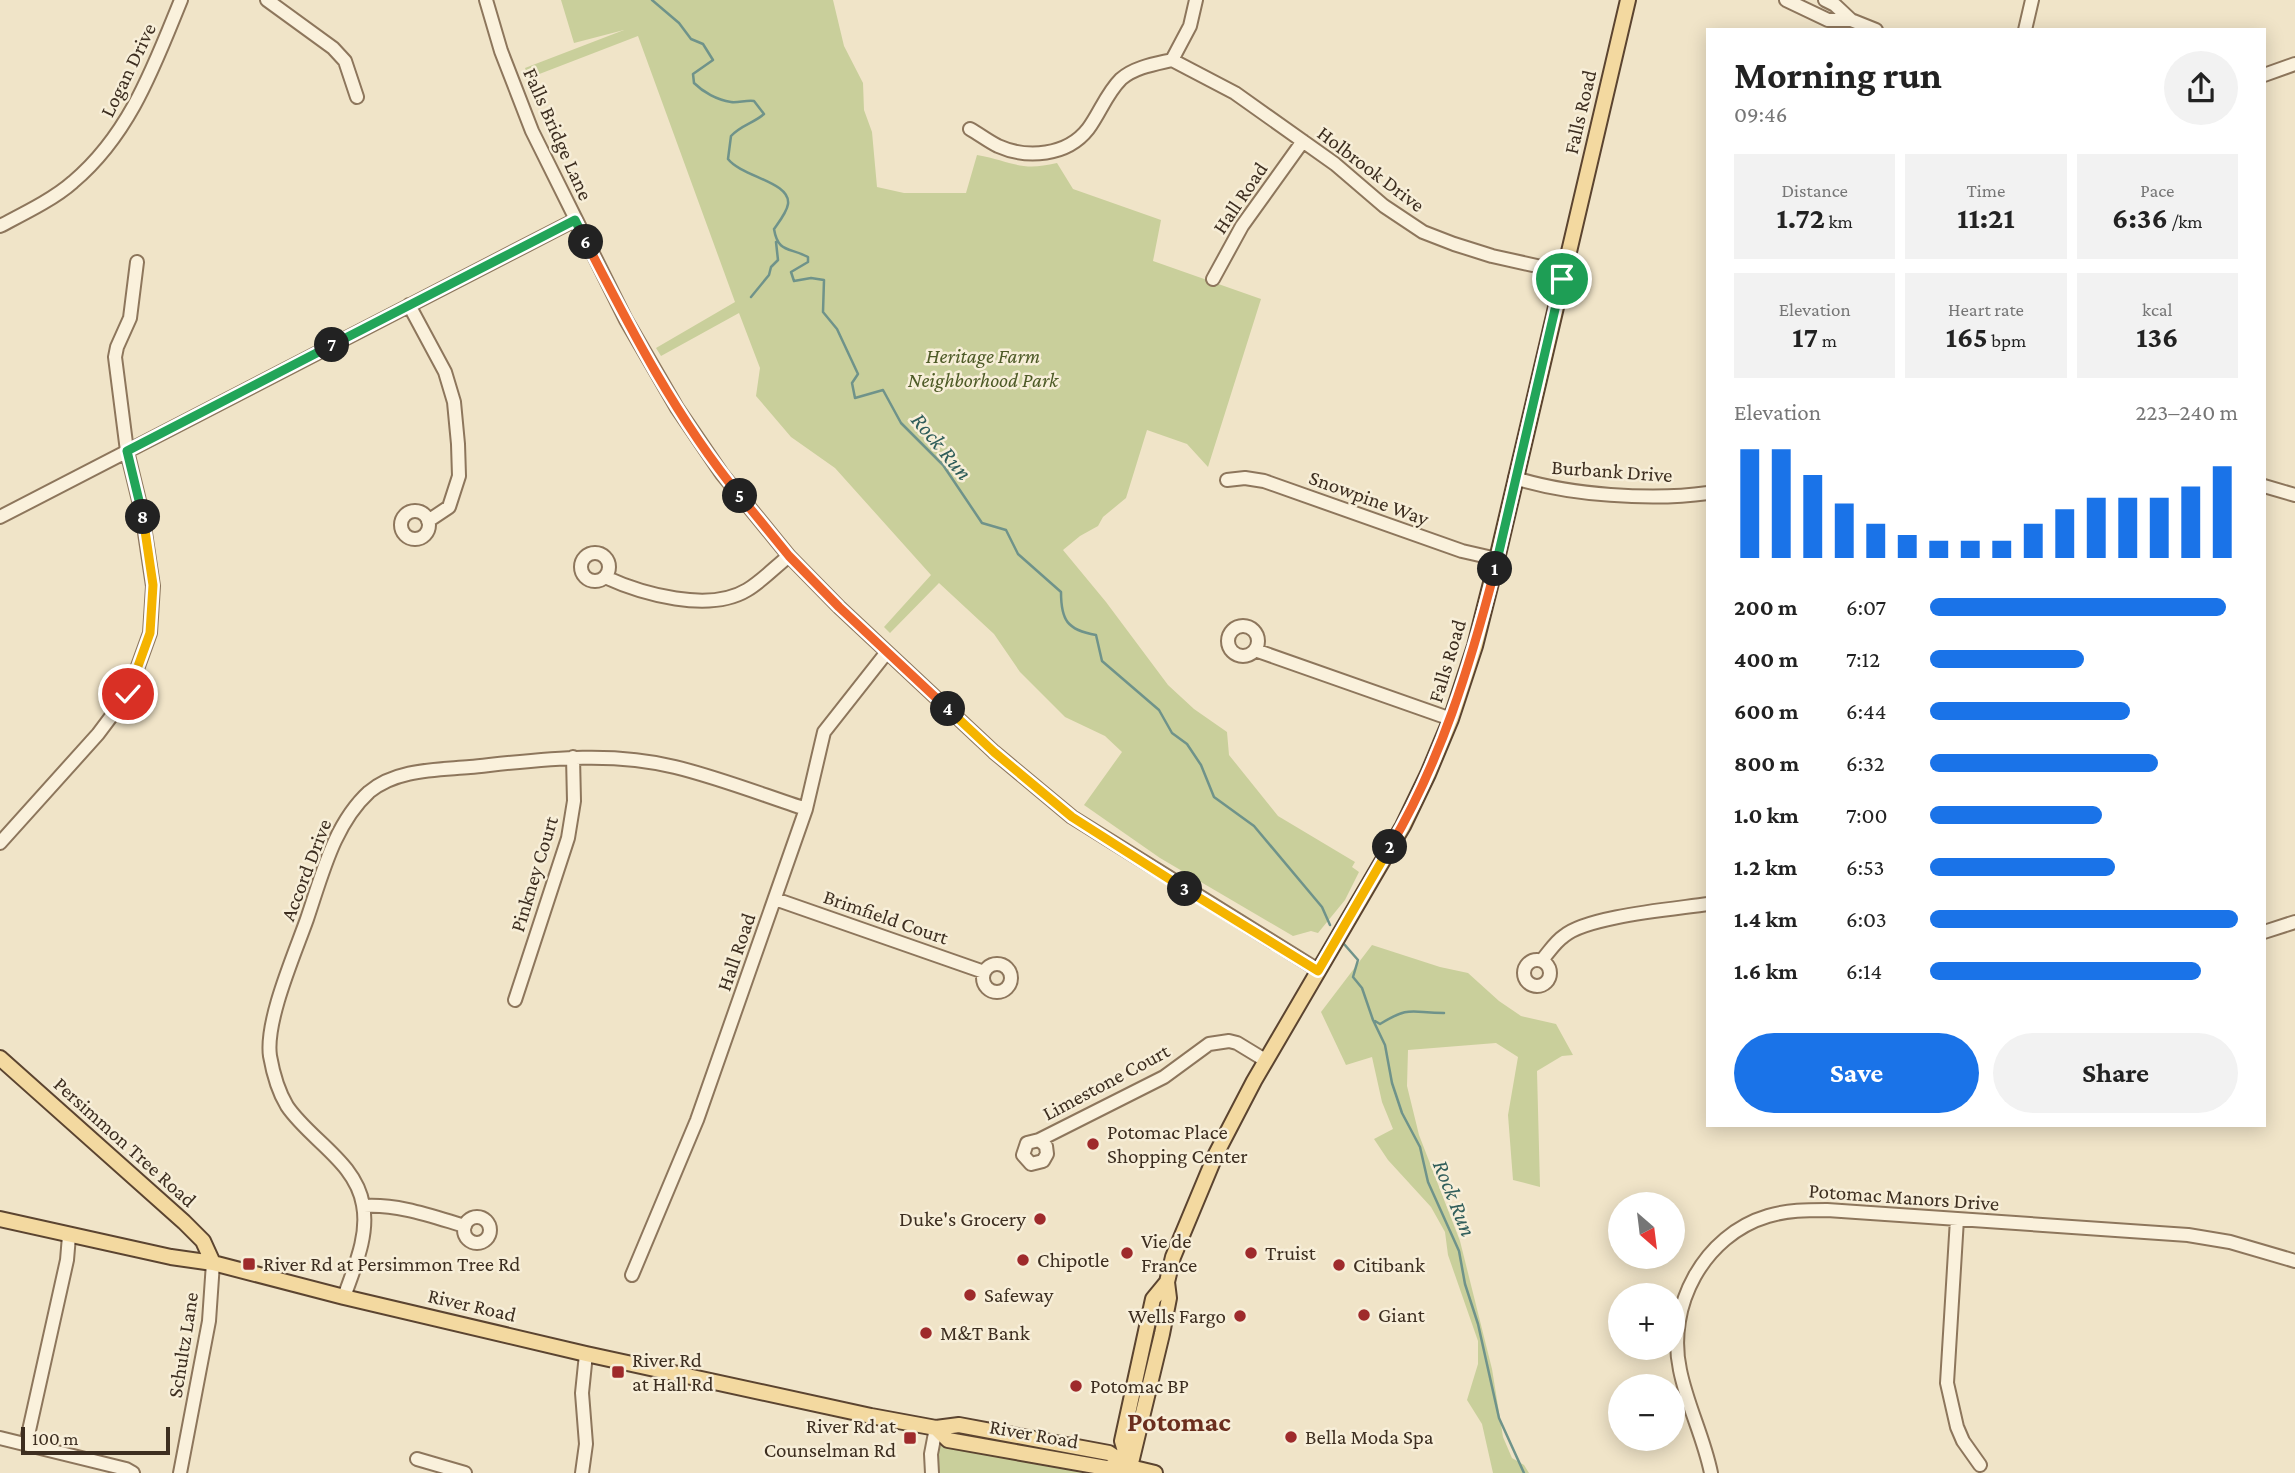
<!DOCTYPE html>
<html lang="en">
<head>
<meta charset="utf-8">
<style>
  body { margin:0; font-family:"Crimson Pro",serif; background:#f2f2f2; color:#222; height:100vh; display:flex; flex-direction:column; font-size:26px; white-space:nowrap }
  * { box-sizing:border-box; margin:0 }
  p { font-size:23px; color:#767676 }
  .icon { flex:none; width:38px; height:38px; fill:none; stroke:currentColor; stroke-width:2; stroke-linecap:round; stroke-linejoin:round }
  .map { position:relative; flex:1; overflow:hidden }
  .drawer { position:absolute; left:1706px; top:28px; width:560px; height:1099px; display:flex; flex-direction:column; background:#fff; border-radius:0px; box-shadow:0 4px 18px #0003 }
  .drawer>* { flex:none }
  .needle { width:46px; rotate:152deg }
  .fabs { position:absolute; left:1608px; top:1192px; display:grid; gap:14px }
  .fabs a { display:grid; place-items:center; width:77px; height:77px; border-radius:50%; background:#fff; box-shadow:0 4px 18px #0003; font-size:35px }
  .scale { position:absolute; left:21px; bottom:18px; width:149px; box-sizing:border-box; padding-left:7px; border:4px solid #3d2e20; border-top:0; font-size:19px; line-height:24px; white-space:nowrap; color:#3d2e20; -webkit-text-stroke:5px #f7eed8; paint-order:stroke }
  .pin { position:absolute; display:grid; place-items:center; width:60px; height:60px; color:#fff; margin:-30px; border:4px solid #fff; border-radius:50%; box-shadow:0 2px 7px #0007 }
  .km { position:absolute; width:35px; height:35px; margin:-18px; border-radius:50%; background:#222; color:#fff; font-size:19px; line-height:35px; text-align:center }
  .round { display:grid; place-items:center; flex:none; width:74px; height:74px; border-radius:37px; background:#f2f2f2 }
  .headline { display:flex; align-items:center; justify-content:space-between; height:119px; padding:0 28px }
  h1 { font-size:38px; font-weight:700; line-height:52px }
  .metrics { display:grid; grid-template-columns:repeat(3,1fr); gap:10px; height:119px; padding:7px 28px }
  .metrics div { display:grid; align-content:center; border-radius:0px; background:#f2f2f2; text-align:center }
  .metrics b { font-size:30px; font-weight:700 }
  .metrics small { font-size:19px; font-weight:400 }
  .metrics p { font-size:19px }
  .chart { height:196px; padding:14px 28px }
  .chart p { display:flex; justify-content:space-between }
  .chart svg { width:100%; height:126px; margin-top:7px; stroke:#1a73e8; stroke-width:6 }
  .cta { display:flex; gap:14px; margin-top:auto; padding:14px 28px }
  .cta a { flex:1; height:80px; border-radius:42px; background:#1a73e8; color:#fff; font-size:28px; font-weight:700; line-height:80px; text-align:center }
  .cta a+a { background:#f2f2f2; color:#222 }
  ul { padding:0 28px; list-style:none; font-size:23px }
  li { display:grid; grid-template-columns:112px 84px 1fr; align-items:center; height:52px }
  li i { height:18px; border-radius:9px; background:#1a73e8 }
  .map>svg:first-child { display:block }
  .green { fill:#c9cf9b }
  .lines { fill:none; stroke-linecap:round; stroke-linejoin:round }
  .stream { stroke:#6f938a; stroke-width:2.5 }
  .minor-casing { stroke:#8d765c; stroke-width:16 }
  .major-casing { stroke:#5b4430; stroke-width:18 }
  .minor { stroke:#faf1dc; stroke-width:12 }
  .major { stroke:#f3d9a0; stroke-width:14 }
  .split-1-casing { stroke:#fff; stroke-width:14 }
  .split-2-casing { stroke:#fff; stroke-width:14 }
  .split-3-casing { stroke:#fff; stroke-width:14 }
  .split-4-casing { stroke:#fff; stroke-width:14 }
  .split-5-casing { stroke:#fff; stroke-width:14 }
  .split-6-casing { stroke:#fff; stroke-width:14 }
  .split-7-casing { stroke:#fff; stroke-width:14 }
  .split-8-casing { stroke:#fff; stroke-width:14 }
  .split-9-casing { stroke:#fff; stroke-width:14 }
  .split-1 { stroke:#22a559; stroke-width:9 }
  .split-2 { stroke:#f0652b; stroke-width:9 }
  .split-3 { stroke:#f5b400; stroke-width:9 }
  .split-4 { stroke:#f5b400; stroke-width:9 }
  .split-5 { stroke:#f0652b; stroke-width:9 }
  .split-6 { stroke:#f0652b; stroke-width:9 }
  .split-7 { stroke:#22a559; stroke-width:9 }
  .split-8 { stroke:#22a559; stroke-width:9 }
  .split-9 { stroke:#f5b400; stroke-width:9 }
  .poi-dot { fill:#9e2a2b; stroke:#f7eed8; stroke-width:2.5 }
  .labels { text-anchor:middle; dominant-baseline:central; stroke-width:5; stroke-linejoin:round; paint-order:stroke }
  .street-label { font-size:21px; fill:#3d2e20; stroke:#f7eed8 }
  .park-label { font-size:21px; font-style:italic; fill:#4d5a26; stroke:#f7eed8 }
  .poi-label { font-size:21px; fill:#3d2e20; stroke:#f7eed8; text-anchor:start }
  .water-label { font-size:23px; font-style:italic; fill:#2f5d5a; stroke:#f7eed8 }
  .district-label { font-size:28px; font-weight:bold; fill:#6b2e1e; stroke:#f7eed8 }
</style>
</head>
<body>
<div class="map">
<svg width="2295" height="1473" viewBox="0 0 2295 1473">
  <rect width="100%" height="100%" fill="#f0e4c8"/>
  <path class="green" d="M 561,0 L 833,0 L 844,46 L 863,83 L 864,110 L 872,132 L 877,187 L 904,193 L 966,193 L 977,155 C 1011,161 1020,172 1057,163 L 1073,189 L 1161,220 L 1153,261 L 1261,299 L 1208,467 L 1187,444 L 1147,430 L 1126,498 L 1103,517 L 1098,526 L 1080,536 L 1063,550 L 1106,602 L 1168,685 L 1194,709 L 1227,732 L 1229,755 L 1278,816 L 1355,862 L 1352,867 L 1359,872 L 1345,900 L 1318,933 L 1311,931 L 1293,936 L 1160,858 L 1084,805 L 1122,752 L 1105,736 L 1065,717 L 1020,672 L 994,634 L 939,583 L 890,633 L 884,627 L 931,575 L 835,468 L 791,437 L 756,396 L 760,368 L 739,313 L 661,356 L 656,348 L 735,302 L 638,36 L 529,78 L 525,68 L 624,30 L 574,43 Z
    M 1372,945 L 1440,967 L 1468,973 L 1499,1001 L 1521,1016 L 1556,1024 L 1573,1055 L 1562,1056 L 1537,1071 L 1540,1187 L 1513,1180 L 1508,1115 L 1518,1057 L 1496,1043 L 1408,1050 L 1407,1086 L 1419,1135 L 1460,1241 L 1492,1369 L 1503,1437 L 1512,1458 L 1524,1465 L 1529,1473 L 1493,1473 L 1482,1424 L 1467,1400 L 1478,1364 L 1478,1341 L 1448,1255 L 1445,1232 L 1431,1207 L 1388,1160 L 1374,1139 L 1393,1129 L 1382,1102 L 1372,1057 L 1346,1065 L 1321,1012 Z
    M 959,1425 L 1130,1467 L 1131,1473 L 932,1473 L 936,1428 Z"/>
  <g class="lines">
    <path class="stream" d="M 652,0 L 679,23 L 691,39 L 703,44 L 713,60 L 693,74 L 694,83 C 703,92 717,100 731,102 C 738,103 746,100 754,101 L 764,114 C 754,123 741,125 731,136 L 728,159 C 742,177 791,182 788,204 C 787,212 779,222 774,229 C 778,253 789,247 808,257 L 808,262 L 791,272 L 794,281 L 811,278 L 824,280 L 823,312 L 837,329 L 858,374 L 852,383 L 855,398 L 883,390 L 901,423 L 943,465 L 982,523 L 1006,530 L 1018,554 L 1061,592 C 1061,620 1067,630 1096,635 L 1102,661 L 1159,710 L 1172,733 L 1187,744 L 1201,765 L 1214,797 L 1254,826 L 1322,907 L 1330,925
      M 751,297 L 769,275 L 771,267 L 778,260 L 776,242
      M 1344,944 L 1358,960 L 1353,977 L 1362,988 L 1373,1020 L 1385,1045 L 1392,1083 L 1402,1113 L 1420,1147 L 1428,1182 L 1459,1251 L 1465,1284 L 1478,1324 L 1499,1418 L 1524,1473
      M 1375,1021 L 1380,1024 C 1411,1005 1411,1013 1444,1013"/>
    <defs>
      <path id="minor" d="M 267,0 L 333,48 L 345,61 L 357,97
        M 486,0 L 501,51 L 532,131 L 626,320 L 677,408 L 722,474 L 789,556 L 839,607 L 994,752 L 1072,817 L 1318,970
        M 1786,0 L 1828,20 L 1851,20
        M 1825,0 L 1835,5 L 1851,20 L 1876,30
        M 2025,30 L 2032,0
        M 1172,60 L 1235,93 L 1335,164 L 1384,206 L 1423,232 L 1454,244 L 1492,256 L 1564,272
        M 2264,75 L 2295,64
        M 970,129 C 979,134 988,141 998,146 C 1027,159 1067,156 1088,129 C 1100,113 1106,94 1121,79 C 1135,67 1155,64 1172,60 L 1190,26 L 1196,0
        M 0,226 C 23,214 54,199 73,182 C 130,134 154,66 181,0
        M 1213,279 L 1242,226 L 1303,141
        M 409,305 L 445,372 L 454,402 L 458,444 L 459,476 L 449,507 L 428,521
        M 1515,478 C 1569,495 1651,501 1708,493
        M 1227,480 L 1245,478 L 1264,481 L 1462,551 L 1497,559
        M 2264,486 L 2295,495
        M401 525a14 14 0 1 1 28 0a14 14 0 1 1-28 0Z
        M 0,517 L 575,220
        M581 567a14 14 0 1 1 28 0a14 14 0 1 1-28 0Z
        M 605,577 C 642,594 709,613 747,590 C 762,581 775,567 789,556
        M1228 641a15 15 0 1 1 30 0a15 15 0 1 1-30 0Z
        M 1255,650 L 1451,719
        M 0,843 L 98,734 L 128,694 L 150,633 L 153,586 L 142,513 L 127,451 L 115,357 L 117,347 L 130,318 L 137,262
        M 775,899 L 984,972
        M 2264,932 L 2295,922
        M1524 973a13 13 0 1 1 26 0a13 13 0 1 1-26 0Z
        M 1542,960 C 1549,952 1555,942 1564,936 C 1587,916 1675,909 1708,904
        M983 978a14 14 0 1 1 28 0a14 14 0 1 1-28 0Z
        M 515,1000 L 568,838 L 574,801 L 573,757
        M 1039,1140 L 1046,1146 L 1047,1154 L 1043,1161 L 1031,1164 L 1023,1155 L 1027,1143 L 1039,1140 L 1164,1077 L 1209,1044 L 1229,1041 L 1237,1043 L 1265,1060
        M 364,1206 C 399,1204 431,1216 465,1226
        M464 1230a13 13 0 1 1 26 0a13 13 0 1 1-26 0Z
        M 1957,1219 L 1947,1383 L 1957,1427 L 1963,1441 L 1980,1465
        M 632,1275 L 697,1120 L 806,809 L 824,732 L 887,652
        M 344,1297 C 354,1268 369,1236 363,1205 C 356,1162 310,1140 287,1106 C 278,1091 273,1073 270,1056 C 265,1021 295,953 307,919 C 322,875 334,824 369,792 C 396,769 437,770 470,767 C 538,760 608,750 675,767 C 720,778 763,795 806,809
        M 0,1438 L 126,1469 L 133,1473
        M 26,1444 L 67,1260 L 69,1236
        M 417,1459 L 465,1473
        M 180,1473 L 209,1321 L 213,1263
        M 582,1473 L 586,1444 L 582,1393 L 586,1354
        M 932,1473 L 931,1454 L 936,1428
        M 1711,1473 C 1704,1438 1687,1405 1680,1370 C 1666,1306 1704,1235 1768,1216 C 1788,1210 1806,1210 1827,1210 L 2188,1235 L 2230,1242 L 2295,1261"/>
      <path id="major" d="M 0,1058 L 184,1222 L 203,1241 L 213,1263
        M 0,1219 L 171,1257 L 213,1263 L 344,1297 L 586,1354 L 871,1416 L 936,1428 L 959,1425 L 1109,1453 L 1130,1467
        M 936,1428 L 948,1440 L 1106,1468 L 1130,1467 L 1155,1473
        M 1130,1467 L 1162,1334 L 1169,1298 L 1167,1282 L 1173,1257 L 1216,1154 L 1254,1081 L 1403,826 L 1428,774 L 1451,719 L 1475,646 L 1497,559 L 1628,0
        M 1130,1468 L 1122,1441 L 1153,1299 L 1167,1282"/>
    </defs>
    <use href="#minor" class="minor-casing"/>
    <use href="#major" class="major-casing"/>
    <use href="#minor" class="minor"/>
    <use href="#major" class="major"/>
  </g>
  <g class="lines">
    <defs>
      <path id="split-1" d="M 1495,569 L 1562,279"/>
      <path id="split-2" d="M 1390,847 C 1441,761 1470,666 1495,569"/>
      <path id="split-3" d="M 1185,889 L 1318,971 L 1390,847"/>
      <path id="split-4" d="M 948,709 L 994,752 L 1072,817 L 1185,889"/>
      <path id="split-5" d="M 740,496 L 789,556 L 839,607 L 948,709"/>
      <path id="split-6" d="M 586,242 C 631,330 677,419 740,496"/>
      <path id="split-7" d="M 332,345 L 575,220 L 586,242"/>
      <path id="split-8" d="M 143,517 L 127,451 L 332,345"/>
      <path id="split-9" d="M 128,694 L 150,633 L 153,585 L 143,517"/>
    </defs>
    <use href="#split-1" class="split-1-casing"/>
    <use href="#split-2" class="split-2-casing"/>
    <use href="#split-3" class="split-3-casing"/>
    <use href="#split-4" class="split-4-casing"/>
    <use href="#split-5" class="split-5-casing"/>
    <use href="#split-6" class="split-6-casing"/>
    <use href="#split-7" class="split-7-casing"/>
    <use href="#split-8" class="split-8-casing"/>
    <use href="#split-9" class="split-9-casing"/>
    <use href="#split-1" class="split-1"/>
    <use href="#split-2" class="split-2"/>
    <use href="#split-3" class="split-3"/>
    <use href="#split-4" class="split-4"/>
    <use href="#split-5" class="split-5"/>
    <use href="#split-6" class="split-6"/>
    <use href="#split-7" class="split-7"/>
    <use href="#split-8" class="split-8"/>
    <use href="#split-9" class="split-9"/>
  </g>
  <g class="poi-dot">
    <circle cx="1093" cy="1144" r="7"/>
    <circle cx="1040" cy="1219" r="7"/>
    <circle cx="1127" cy="1253" r="7"/>
    <circle cx="1251" cy="1253" r="7"/>
    <circle cx="1023" cy="1260" r="7"/>
    <rect x="242" y="1257" width="14" height="14" rx="3.5"/>
    <circle cx="1339" cy="1265" r="7"/>
    <circle cx="970" cy="1295" r="7"/>
    <circle cx="1364" cy="1315" r="7"/>
    <circle cx="1240" cy="1316" r="7"/>
    <circle cx="926" cy="1333" r="7"/>
    <rect x="611" y="1365" width="14" height="14" rx="3.5"/>
    <circle cx="1076" cy="1386" r="7"/>
    <circle cx="1291" cy="1437" r="7"/>
    <rect x="903" y="1431" width="14" height="14" rx="3.5"/>
  </g>
  <g class="labels">
    <g class="street-label">
      <text transform="translate(128 70) rotate(-64)">Logan Drive</text>
      <text transform="translate(1580 112) rotate(-77)">Falls Road</text>
      <text transform="translate(558 134) rotate(66)">Falls Bridge Lane</text>
      <text transform="translate(1371 169) rotate(37)">Holbrook Drive</text>
      <text transform="translate(1240 198) rotate(-56)">Hall Road</text>
      <text transform="translate(1612 471) rotate(4)">Burbank Drive</text>
      <text transform="translate(1369 498) rotate(20)">Snowpine Way</text>
      <text transform="translate(1447 661) rotate(-73)">Falls Road</text>
      <text transform="translate(306 870) rotate(-69)">Accord Drive</text>
      <text transform="translate(534 874) rotate(-73)">Pinkney Court</text>
      <text transform="translate(886 917) rotate(19)">Brimfield Court</text>
      <text transform="translate(736 952) rotate(-71)">Hall Road</text>
      <text transform="translate(1106 1082) rotate(-28)">Limestone Court</text>
      <text transform="translate(125 1142) rotate(42)">Persimmon Tree Road</text>
      <text transform="translate(1904 1197) rotate(4)">Potomac Manors Drive</text>
      <text transform="translate(472 1305) rotate(13)">River Road</text>
      <text transform="translate(183 1345) rotate(-81)">Schultz Lane</text>
      <text transform="translate(1034 1434) rotate(10)">River Road</text>
    </g>
    <g class="park-label">
      <text x="983" y="356">Heritage Farm<tspan x="983" dy="24">Neighborhood Park</tspan></text>
    </g>
    <g class="poi-label">
      <text x="1107" y="1132">Potomac Place<tspan x="1107" dy="24">Shopping Center</tspan></text>
      <text x="1026" y="1219" text-anchor="end">Duke's Grocery</text>
      <text x="1141" y="1241">Vie de<tspan x="1141" dy="24">France</tspan></text>
      <text x="1265" y="1253">Truist</text>
      <text x="1037" y="1260">Chipotle</text>
      <text x="263" y="1264">River Rd at Persimmon Tree Rd</text>
      <text x="1353" y="1265">Citibank</text>
      <text x="984" y="1295">Safeway</text>
      <text x="1378" y="1315">Giant</text>
      <text x="1226" y="1316" text-anchor="end">Wells Fargo</text>
      <text x="940" y="1333">M&amp;T Bank</text>
      <text x="632" y="1360">River Rd<tspan x="632" dy="24">at Hall Rd</tspan></text>
      <text x="1090" y="1386">Potomac BP</text>
      <text x="896" y="1426" text-anchor="end">River Rd at<tspan x="896" dy="24">Counselman Rd</tspan></text>
      <text x="1305" y="1437">Bella Moda Spa</text>
    </g>
    <g class="water-label">
      <text transform="translate(942 446) rotate(50)">Rock Run</text>
      <text transform="translate(1455 1198) rotate(68)">Rock Run</text>
    </g>
    <g class="district-label">
      <text x="1179" y="1421">Potomac</text>
    </g>
  </g>
</svg>
<div class="fabs">
<a><svg class="needle" viewBox="-14 -14 28 28"><path d="M0-13l5 13h-10z" fill="#e53935"/><path d="M0 13l5-13h-10z" fill="#767676"/></svg></a>
<a>+</a>
<a>−</a>
</div>
<div class="scale">100 m</div>
<div class="pin" style="left:1562px;top:279px;background:#1e9e55"><svg class="icon" aria-label="arrive" viewBox="0 0 24 24"><path d="M6 21V4h12l-3 4 3 4H6"/></svg></div>
<div class="pin" style="left:128px;top:694px;background:#d93025"><svg class="icon" aria-label="check" viewBox="0 0 24 24"><path d="M5 12l5 5 9-10"/></svg></div>
<b class="km" style="left:1495px;top:569px">1</b>
<b class="km" style="left:1390px;top:847px">2</b>
<b class="km" style="left:1185px;top:889px">3</b>
<b class="km" style="left:948px;top:709px">4</b>
<b class="km" style="left:740px;top:496px">5</b>
<b class="km" style="left:586px;top:242px">6</b>
<b class="km" style="left:332px;top:345px">7</b>
<b class="km" style="left:143px;top:517px">8</b>
<section class="drawer">
<div class="headline"><div><h1>Morning run</h1><p>09:46</p></div><a class="round"><svg class="icon" aria-label="share" viewBox="0 0 24 24"><path d="M12 15V3M7 8l5-5 5 5M5 13v7h14v-7"/></svg></a></div>
<div class="metrics">
<div><p>Distance</p><b>1.72<small> km</small></b></div>
<div><p>Time</p><b>11:21</b></div>
<div><p>Pace</p><b>6:36<small> /km</small></b></div>
</div>
<div class="metrics">
<div><p>Elevation</p><b>17<small> m</small></b></div>
<div><p>Heart rate</p><b>165<small> bpm</small></b></div>
<div><p>kcal</p><b>136</b></div>
</div>
<div class="chart"><p><span>Elevation</span>223–240 m</p>
<svg viewBox="0 0 160 44" preserveAspectRatio="none"><path d="M5 44V6M15 44V6M25 44V15M35 44V25M45 44V32M55 44V36M65 44V38M75 44V38M85 44V38M95 44V32M105 44V27M115 44V23M125 44V23M135 44V23M145 44V19M155 44V12"/></svg>
</div>
<ul>
<li><b>200 m</b>6:07<i style="width:96%"></i></li>
<li><b>400 m</b>7:12<i style="width:50%"></i></li>
<li><b>600 m</b>6:44<i style="width:65%"></i></li>
<li><b>800 m</b>6:32<i style="width:74%"></i></li>
<li><b>1.0 km</b>7:00<i style="width:56%"></i></li>
<li><b>1.2 km</b>6:53<i style="width:60%"></i></li>
<li><b>1.4 km</b>6:03<i style="width:100%"></i></li>
<li><b>1.6 km</b>6:14<i style="width:88%"></i></li>
</ul>
<div class="cta"><a>Save</a><a>Share</a></div>
</section>
</div>
</body>
</html>
